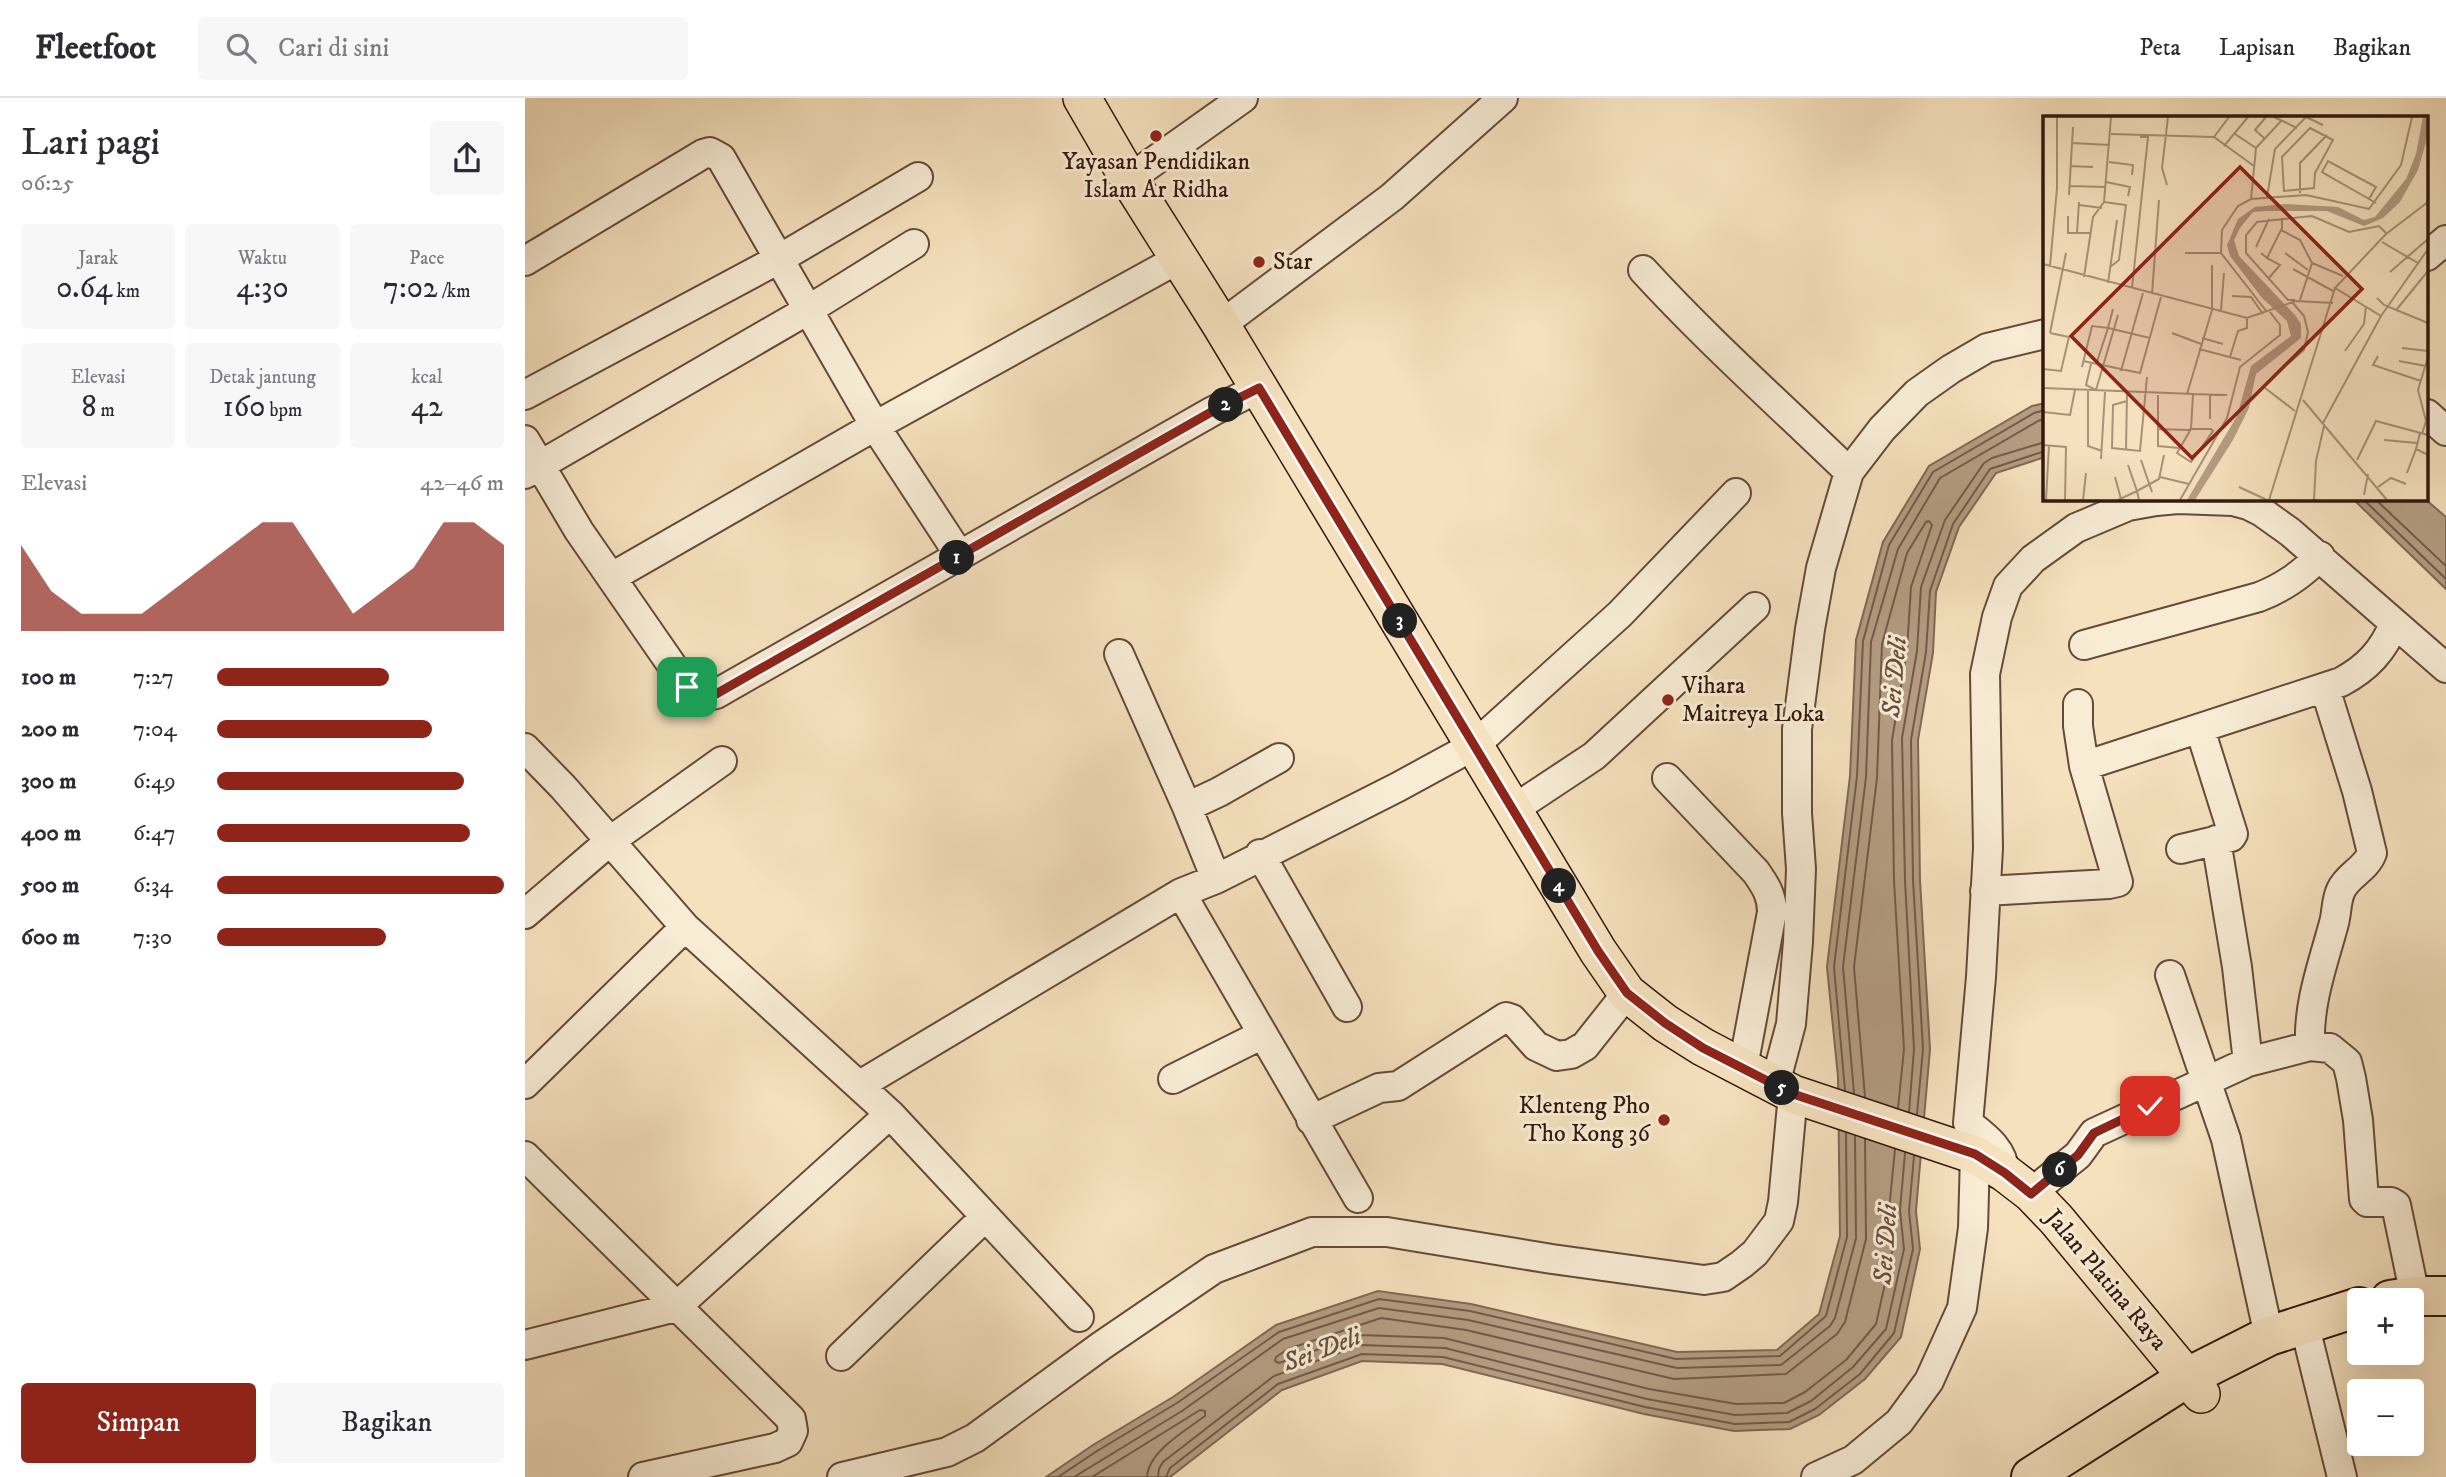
<!DOCTYPE html>
<html lang="id">
<head>
<meta charset="utf-8">
<style>
  body { margin:0; font-family:"IM FELL DW Pica",serif; background:#f7f7f7; color:#2b2b33; height:100vh; display:flex; flex-direction:column; font-size:26px; white-space:nowrap }
  * { box-sizing:border-box; margin:0 }
  p { font-size:23px; color:#7c7c81 }
  .icon { flex:none; width:38px; height:38px; fill:none; stroke:currentColor; stroke-width:2; stroke-linecap:round; stroke-linejoin:round }
  .map { position:relative; flex:1; overflow:hidden }
  .sheet { display:flex; flex-direction:column; background:#fff; width:525px }
  .sheet>* { flex:none }
  .fabs { position:absolute; left:1822px; top:1190px; display:grid; gap:14px }
  .fabs a { display:grid; place-items:center; width:77px; height:77px; border-radius:7px; background:#fff; box-shadow:0 7px 28px #0002; font-size:35px }
  .pin { position:absolute; display:grid; place-items:center; width:60px; height:60px; color:#fff; margin:-30px; border-radius:14px; box-shadow:0 4px 10px #0006 }
  .km { position:absolute; width:35px; height:35px; margin:-18px; border-radius:50%; background:#222; color:#fff; font-size:19px; line-height:35px; text-align:center }
  .round { display:grid; place-items:center; flex:none; width:74px; height:74px; border-radius:7px; background:#f7f7f7 }
  .headline { display:flex; align-items:center; justify-content:space-between; height:119px; padding:0 21px }
  h1 { font-size:38px; font-weight:600; line-height:52px }
  .stats { display:grid; grid-template-columns:repeat(3,1fr); gap:10px; height:119px; padding:7px 21px }
  .stats div { display:grid; align-content:center; border-radius:7px; background:#f7f7f7; text-align:center }
  .stats b { font-size:30px; font-weight:600 }
  .stats small { font-size:19px; font-weight:400 }
  .stats p { font-size:19px }
  .chart { height:196px; padding:14px 21px }
  .chart p { display:flex; justify-content:space-between }
  .chart svg { width:100%; height:126px; margin-top:7px; fill:#8f2418; opacity:.7 }
  .action { display:flex; gap:14px; margin-top:auto; padding:14px 21px }
  .action a { flex:1; height:80px; border-radius:7px; background:#8f2418; color:#fff; font-size:28px; font-weight:600; line-height:80px; text-align:center }
  .action a+a { background:#f7f7f7; color:#2b2b33 }
  ul { padding:0 21px; list-style:none; font-size:23px }
  li { display:grid; grid-template-columns:112px 84px 1fr; align-items:center; height:52px }
  li i { height:18px; border-radius:9px; background:#8f2418 }
  header { display:flex; align-items:center; gap:42px; box-sizing:border-box; height:98px; padding:0 35px; background:#fff; border-bottom:2px solid #e1e1e2 }
  header strong { font-size:33px }
  nav { display:flex; gap:38px; margin-inline-start:auto; font-size:24px }
  .search { width:490px; height:63px; background:#f7f7f7; display:flex; align-items:center; gap:18px; box-sizing:border-box; padding:0 24px; border-radius:7px; color:#7c7c81; font-size:26px }
  main { display:flex; flex:1; min-height:0 }
  .map>svg:first-child { display:block }
  .water { fill:#b49d82; stroke:#816853; stroke-width:2 }
  .lines { fill:none; stroke-linecap:round; stroke-linejoin:round }
  .shore { stroke:#745a48; stroke-width:2 }
  .minor-casing { stroke:#654a39; stroke-width:32 }
  .major-casing { stroke:#35180d; stroke-width:40 }
  .highway-casing { stroke:#35180d; stroke-width:42 }
  .minor { stroke:#f8ecd5; stroke-width:28 }
  .major { stroke:#f5e1be; stroke-width:37 }
  .highway { stroke:#f5e1be; stroke-width:38 }
  .route-casing { stroke:#fff; stroke-width:14 }
  .route { stroke:#8f2418; stroke-width:9 }
  .poi-dot { fill:#8f2418; stroke:#f8ecd5; stroke-width:2.5 }
  .labels { text-anchor:middle; dominant-baseline:central; stroke-width:6; stroke-linejoin:round; paint-order:stroke }
  .poi-label { font-size:24px; fill:#35180d; stroke:#f8ecd5; text-anchor:start }
  .street-label { font-size:24px; fill:#35180d; stroke:#f8ecd5 }
  .water-label { font-size:26px; font-style:italic; fill:#684d3c; stroke:#f8ecd5 }
  .inset-road { fill:none; stroke:#a89177; stroke-width:2 }
  .view { fill:#8f2418; fill-opacity:0.15; stroke:#8f2418; stroke-width:3.5 }
  .inset-edge { fill:none; stroke:#35180d; stroke-width:3.5 }
</style>
</head>
<body>
<header>
<strong>Fleetfoot</strong>
<div class="search"><svg class="icon" aria-label="search" viewBox="0 0 24 24"><circle cx="10" cy="10" r="6"/><path d="M15 15l6 6"/></svg>Cari di sini</div>
<nav><a>Peta</a><a>Lapisan</a><a>Bagikan</a></nav>
</header>
<main>
<section class="sheet">
<div class="headline"><div><h1>Lari pagi</h1><p>06:25</p></div><a class="round"><svg class="icon" aria-label="share" viewBox="0 0 24 24"><path d="M12 15V3M7 8l5-5 5 5M5 13v7h14v-7"/></svg></a></div>
<div class="stats">
<div><p>Jarak</p><b>0.64<small> km</small></b></div>
<div><p>Waktu</p><b>4:30</b></div>
<div><p>Pace</p><b>7:02<small> /km</small></b></div>
</div>
<div class="stats">
<div><p>Elevasi</p><b>8<small> m</small></b></div>
<div><p>Detak jantung</p><b>160<small> bpm</small></b></div>
<div><p>kcal</p><b>42</b></div>
</div>
<div class="chart"><p><span>Elevasi</span>42–46 m</p>
<svg viewBox="0 0 160 44" preserveAspectRatio="none"><path d="M0 44V14L10 30L20 38L30 38L40 38L50 30L60 22L70 14L80 6L90 6L100 22L110 38L120 30L130 22L140 6L150 6L160 14V44z"/></svg>
</div>
<ul>
<li><b>100 m</b>7:27<i style="width:60%"></i></li>
<li><b>200 m</b>7:04<i style="width:75%"></i></li>
<li><b>300 m</b>6:49<i style="width:86%"></i></li>
<li><b>400 m</b>6:47<i style="width:88%"></i></li>
<li><b>500 m</b>6:34<i style="width:100%"></i></li>
<li><b>600 m</b>7:30<i style="width:59%"></i></li>
</ul>
<div class="action"><a>Simpan</a><a>Bagikan</a></div>
</section>
<div class="map">
<svg width="1921" height="1379" viewBox="0 0 1921 1379">
  <rect width="100%" height="100%" fill="#f5e1be"/>
  <filter id="stains"><feTurbulence type="fractalNoise" baseFrequency=".00286" numOctaves="4"/><feColorMatrix values="0 0 0 0 .2 0 0 0 0 .09 0 0 0 0 .02 0 0 0 .5 -.17"/></filter>
  <radialGradient id="worn" r=".72"><stop offset=".6" stop-color="#630" stop-opacity="0"/><stop offset="1" stop-color="#630" stop-opacity=".3"/></radialGradient>
  <path class="water" d="M 1520,305 L 1520,359 L 1471,375 L 1434,429 L 1411,494 L 1408,555 L 1393,642 L 1395,782 L 1405,951 L 1391,1113 L 1395,1151 L 1376,1239 L 1340,1281 L 1294,1317 L 1265,1331 L 1209,1333 L 1119,1316 L 917,1266 L 837,1263 L 757,1292 L 645,1379 L 521,1379 L 568,1347 L 648,1299 L 751,1227 L 853,1193 L 946,1206 L 1152,1254 L 1252,1252 L 1294,1216 L 1315,1138 L 1313,979 L 1302,869 L 1325,678 L 1331,542 L 1358,444 L 1404,368 L 1507,308 Z
    M 1828,401 L 1900,401 L 1921,419 L 1921,491 Z"/>
  <g class="lines">
    <path class="shore" d="M 1838,401 L 1921,481
      M 1850,401 L 1921,468
      M 1320,992 L 1309,869 L 1332,678 L 1338,543 L 1364,447 L 1408,374 L 1509,315 L 1520,312
      M 1329,995 L 1318,869 L 1341,679 L 1346,544 L 1373,451 L 1415,380 L 1513,323 L 1520,321
      M 1340,999 L 1329,869 L 1352,680 L 1357,546 L 1382,455 L 1401,424 L 1404,423 L 1407,427 L 1386,489 L 1382,552 L 1367,642 L 1369,783 L 1379,951 L 1373,1010
      M 1384,1014 L 1389,951 L 1380,782 L 1377,640 L 1392,553 L 1396,489 L 1420,422 L 1459,365 L 1467,360 L 1520,344
      M 1392,1016 L 1398,951 L 1388,782 L 1386,642 L 1401,554 L 1405,493 L 1428,426 L 1465,371 L 1520,353
      M 1340,1041 L 1341,1141 L 1320,1224 L 1312,1236 L 1261,1276 L 1149,1281 L 941,1232 L 856,1220 L 763,1251 L 751,1259 L 750,1263 L 754,1265 L 835,1237 L 919,1240 L 1124,1291 L 1211,1306 L 1259,1305 L 1280,1294 L 1321,1262 L 1351,1226 L 1368,1150 L 1364,1112 L 1370,1051
      M 533,1379 L 572,1353 L 652,1305 L 754,1234 L 854,1201 L 945,1213 L 1151,1261 L 1255,1258 L 1301,1218 L 1322,1139 L 1321,1035
      M 549,1379 L 657,1313 L 758,1241 L 854,1210 L 943,1222 L 1152,1270 L 1256,1267 L 1305,1228 L 1310,1220 L 1331,1140 L 1330,1038
      M 567,1379 L 675,1312 L 680,1313 L 680,1318 C 661,1332 623,1354 622,1379
      M 633,1379 L 634,1371 L 638,1364 L 749,1278 L 836,1247 L 920,1250 L 1122,1301 L 1210,1317 L 1262,1315 L 1286,1303 L 1328,1269 L 1361,1231 L 1379,1151 L 1375,1112 L 1380,1055
      M 641,1379 L 645,1370 L 753,1286 L 837,1256 L 918,1259 L 1120,1309 L 1210,1326 L 1264,1324 L 1290,1311 L 1335,1276 L 1369,1235 L 1388,1151 L 1384,1113 L 1389,1058"/>
    <defs>
      <path id="minor" d="M 604,81 L 718,0
        M 1902,158 L 1921,142
        M 0,163 L 178,56 L 185,54 L 196,60 L 254,161 L 393,79
        M 1118,172 C 1183,243 1255,307 1324,374
        M 696,227 L 867,99 L 978,0
        M 0,297 L 254,161 L 350,328 L 435,458
        M 1902,316 L 1921,333
        M 0,342 L 54,433 L 162,589 C 173,598 178,600 191,596 L 688,313 L 734,290
        M 0,376 L 283,212 L 389,146
        M 87,479 L 350,328 L 655,160
        M 1559,547 L 1734,499 C 1759,489 1776,477 1795,458
        M 594,556 L 662,709 L 691,781
        M 1553,606 L 1553,628 L 1559,668 L 1816,584 C 1842,570 1858,553 1869,526
        M 0,650 L 38,689 L 160,829 L 365,1016 L 151,1209 L 0,1247
        M 1142,680 L 1231,774 C 1240,787 1247,797 1247,814 L 1218,969
        M 662,709 L 694,694 L 754,660
        M 989,711 L 1069,658 L 1230,509
        M 1691,742 L 1712,869 L 1723,964
        M 1656,751 L 1706,739 L 1708,736 L 1675,631
        M 735,756 L 822,909
        M 1460,793 L 1584,786 L 1593,784 L 1559,668
        M 656,795 L 833,1100
        M 0,816 L 85,743 L 197,663
        M 1645,877 L 1701,1041 L 1744,1238
        M 1785,948 C 1783,905 1798,866 1809,825 C 1812,814 1811,802 1816,792 C 1823,777 1841,771 1847,755 L 1832,693 L 1800,590
        M 648,981 L 736,937
        M 0,986 L 160,829
        M 1250,986 L 1266,926 L 1273,844 L 1276,771 L 1272,715 L 1272,631 L 1285,531 L 1296,470 L 1324,374 L 1357,331 L 1392,295 L 1426,271 L 1462,250 L 1520,236
        M 335,987 L 656,795 L 691,781 L 873,689 L 950,647 L 1095,516 L 1211,395
        M 365,1016 L 554,1219
        M 786,1022 L 854,990 L 873,988 L 981,919 L 987,921 L 1011,948 L 1032,958 L 1046,956 L 1060,948 L 1102,895
        M 0,1058 L 266,1321 L 268,1333 L 263,1344 L 250,1350 L 118,1379
        M 1480,1075 C 1478,1051 1461,1039 1443,1025 L 1456,879 L 1463,750 L 1460,576 L 1472,519 L 1483,488 L 1508,461 L 1551,430 L 1603,408 L 1631,403 L 1653,401 L 1708,403 L 1723,407 L 1737,414 L 1765,434 L 1921,570
        M 1506,1095 L 1553,1057 L 1569,1035 L 1723,964 L 1785,948 L 1805,950 L 1822,964 L 1826,980 L 1833,1022 L 1839,1101 L 1842,1104 L 1866,1104 L 1871,1107 L 1890,1198
        M 1779,1225 L 1817,1379
        M 316,1258 L 459,1120
        M 317,1379 L 422,1354 L 450,1340 L 576,1248 L 689,1171 L 787,1134 L 862,1134 L 1027,1161 L 1179,1182 L 1198,1179 L 1217,1166 L 1230,1155 L 1254,1123 L 1258,1104 L 1268,996
        M 1291,1379 L 1328,1362 L 1374,1324 L 1404,1283 L 1437,1210 L 1448,1130 L 1450,1057"/>
      <path id="major" d="M 557,0 L 604,81 L 696,227 L 1073,853 L 1102,895 L 1140,925 L 1178,949 L 1268,996 L 1450,1057 L 1480,1075 L 1506,1095 L 1531,1121 L 1676,1296"/>
      <path id="highway" d="M 1865,1202 L 1890,1198 L 1921,1198
        M 1506,1379 L 1663,1279 L 1744,1238 L 1834,1209"/>
    </defs>
    <use href="#minor" class="minor-casing"/>
    <use href="#major" class="major-casing"/>
    <use href="#highway" class="highway-casing"/>
    <use href="#minor" class="minor"/>
    <use href="#major" class="major"/>
    <use href="#highway" class="highway"/>
  </g>
  <g class="lines">
    <defs>
      <path id="route" d="M 162,589 C 173,598 178,600 191,596 L 688,313 L 734,290 L 1073,853 L 1102,895 L 1140,925 L 1178,950 L 1268,996 L 1450,1056 L 1480,1075 L 1506,1096 L 1553,1057 L 1569,1035 L 1625,1008"/>
    </defs>
    <use href="#route" class="route-casing"/>
    <use href="#route" class="route"/>
  </g>
  <g class="poi-dot">
    <circle cx="631" cy="38" r="7"/>
    <circle cx="734" cy="164" r="7"/>
    <circle cx="1143" cy="602" r="7"/>
    <circle cx="1139" cy="1022" r="7"/>
  </g>
  <g class="labels">
    <g class="poi-label">
      <text x="631" y="64" text-anchor="middle">Yayasan Pendidikan<tspan x="631" dy="28">Islam Ar Ridha</tspan></text>
      <text x="748" y="164">Star</text>
      <text x="1157" y="588">Vihara<tspan x="1157" dy="28">Maitreya Loka</tspan></text>
      <text x="1125" y="1008" text-anchor="end">Klenteng Pho<tspan x="1125" dy="28">Tho Kong 36</tspan></text>
    </g>
    <g class="street-label">
      <text transform="translate(1581 1182) rotate(50)">Jalan Platina Raya</text>
    </g>
    <g class="water-label">
      <text transform="translate(1370 579) rotate(-85)">Sei Deli</text>
      <text transform="translate(1361 1146) rotate(-86)">Sei Deli</text>
      <text transform="translate(797 1252) rotate(-21)">Sei Deli</text>
    </g>
  </g>
  <g transform="translate(1518 18)">
    <rect width="385" height="385" fill="#f5e1be"/>
    <path d="M 380,1 L 385,1 L 385,19 L 375,54 L 357,86 L 340,102 L 321,110 L 284,95 L 223,95 L 210,96 L 197,112 L 191,124 L 196,140 L 252,199 L 258,208 L 258,222 L 213,258 L 206,292 L 190,324 L 152,384 L 144,384 L 194,300 L 208,250 L 248,220 L 244,205 L 219,182 L 187,140 L 184,129 L 195,103 L 212,91 L 242,88 L 295,91 L 321,104 L 332,101 L 363,63 L 373,38 Z" fill="#b49d82"/>
    <path class="inset-road" d="M 186,1 L 171,21 L 211,50M 231,1 L 254,12M 267,12 L 290,24 L 272,57 L 271,72 L 241,75 L 239,41 ZM 68,18 L 171,21M 192,18 L 213,32M 221,22 L 212,14 L 223,1M 29,27 L 67,29M 181,30 L 205,1M 66,46 L 90,49 L 89,59M 28,50 L 50,51M 63,66 L 87,71 L 85,80M 124,69 L 119,52 L 125,1M 27,70 L 62,71M 257,77 L 257,47 L 284,19M 26,79 L 30,11M 224,81 L 232,33 L 263,1 L 280,9M 208,83 L 213,32 L 238,5M 326,83 L 333,71 L 285,45 L 279,56 L 333,87M 36,86 L 34,117 L 48,117M 61,86 L 83,89 L 76,144 L 67,151M 36,89 L 59,92M 25,100 L 25,117 L 34,117M 238,114 L 257,124 L 269,147 L 300,160M 339,126 L 375,147M 213,131 L 226,103M 142,137 L 178,137M 218,137 L 224,142 L 239,112 L 239,102M 242,137 L 265,154M 224,142 L 237,149 L 226,162M 0,148 L 204,202 L 253,185 L 290,187M 7,150 L 14,72 L 14,1M 250,153 L 290,175M 347,156 L 385,123M 41,161 L 50,101 L 61,86 L 68,1M 65,167 L 74,104M 89,172 L 105,21 L 97,21M 109,178 L 116,84M 189,180 L 208,181 L 220,198M 334,182 L 341,189 L 385,207M 252,184 L 245,184 L 203,137 L 203,119 L 214,106 L 269,100 L 306,116 L 336,110 L 343,117M 257,184 L 269,147M 354,193 L 385,155M 178,194 L 181,157M 224,196 L 178,137 L 179,114 L 195,90 L 208,83 L 263,79 L 326,93 L 358,49 L 369,1M 338,200 L 385,133M 7,217 L 23,137M 129,217 L 158,228M 159,222 L 180,228M 359,232 L 385,235M 156,233 L 198,244M 302,235 L 321,208 L 323,190M 335,240 L 330,249 L 378,265M 187,241 L 195,215 L 204,212 L 204,202M 40,245 L 97,257 L 118,181M 356,245 L 383,250M 246,247 L 261,234 L 265,216 L 261,200 L 249,186M 48,248 L 43,269 L 53,274 L 75,199M 53,249 L 65,212 L 107,222M 39,251 L 49,210 L 65,212 L 70,193M 0,253 L 18,255 L 26,221 L 7,217M 78,255 L 100,177M 0,272 L 150,278 L 148,313 L 134,337 L 148,346 L 170,315 L 168,313 L 148,313 L 145,314 L 115,313M 222,272 L 252,295M 45,275 L 45,330 L 59,335M 144,278 L 169,194 L 169,149M 150,278 L 184,279M 115,279 L 115,330 L 136,332M 260,284 L 344,384M 84,285 L 70,289 L 69,332 L 97,335 L 104,261M 0,296 L 27,299 L 32,274M 167,303 L 167,278M 280,307 L 338,200 L 292,172M 377,317 L 373,333 L 385,339M 379,318 L 383,305 L 375,274 L 385,241M 341,324 L 374,327M 0,329 L 23,331 L 22,384M 83,334 L 84,278M 58,343 L 62,276M 98,344 L 109,376M 314,344 L 333,305 L 385,319M 85,349 L 94,375 L 116,363 L 121,339M 364,357 L 373,333M 72,361 L 78,383M 117,361 L 146,368M 196,371 L 224,384M 335,371 L 348,362 L 363,368M 321,379 L 325,358M 3,384 L 6,329M 40,384 L 43,357M 75,384 L 94,375 L 96,384M 137,384 L 184,302 L 197,251 L 237,219 L 237,209 L 227,196M 226,384 L 292,172 L 343,118 L 385,86M 271,384 L 273,345 L 281,310"/>
    <path class="view" d="M 197,51 L 319,173 L 149,342 L 28,220 Z"/>
    <rect width="385" height="385" class="inset-edge"/>
  </g>
  <rect width="100%" height="100%" filter="url(#stains)"/>
  <rect width="100%" height="100%" fill="url(#worn)"/>
</svg>
<div class="fabs">
<a>+</a>
<a>−</a>
</div>
<div class="pin" style="left:162px;top:589px;background:#1e9e55"><svg class="icon" aria-label="arrive" viewBox="0 0 24 24"><path d="M6 21V4h12l-3 4 3 4H6"/></svg></div>
<div class="pin" style="left:1625px;top:1008px;background:#d93025"><svg class="icon" aria-label="check" viewBox="0 0 24 24"><path d="M5 12l5 5 9-10"/></svg></div>
<b class="km" style="left:432px;top:460px">1</b>
<b class="km" style="left:701px;top:307px">2</b>
<b class="km" style="left:875px;top:523px">3</b>
<b class="km" style="left:1034px;top:788px">4</b>
<b class="km" style="left:1257px;top:990px">5</b>
<b class="km" style="left:1535px;top:1072px">6</b>
</div>
</main>
</body>
</html>
